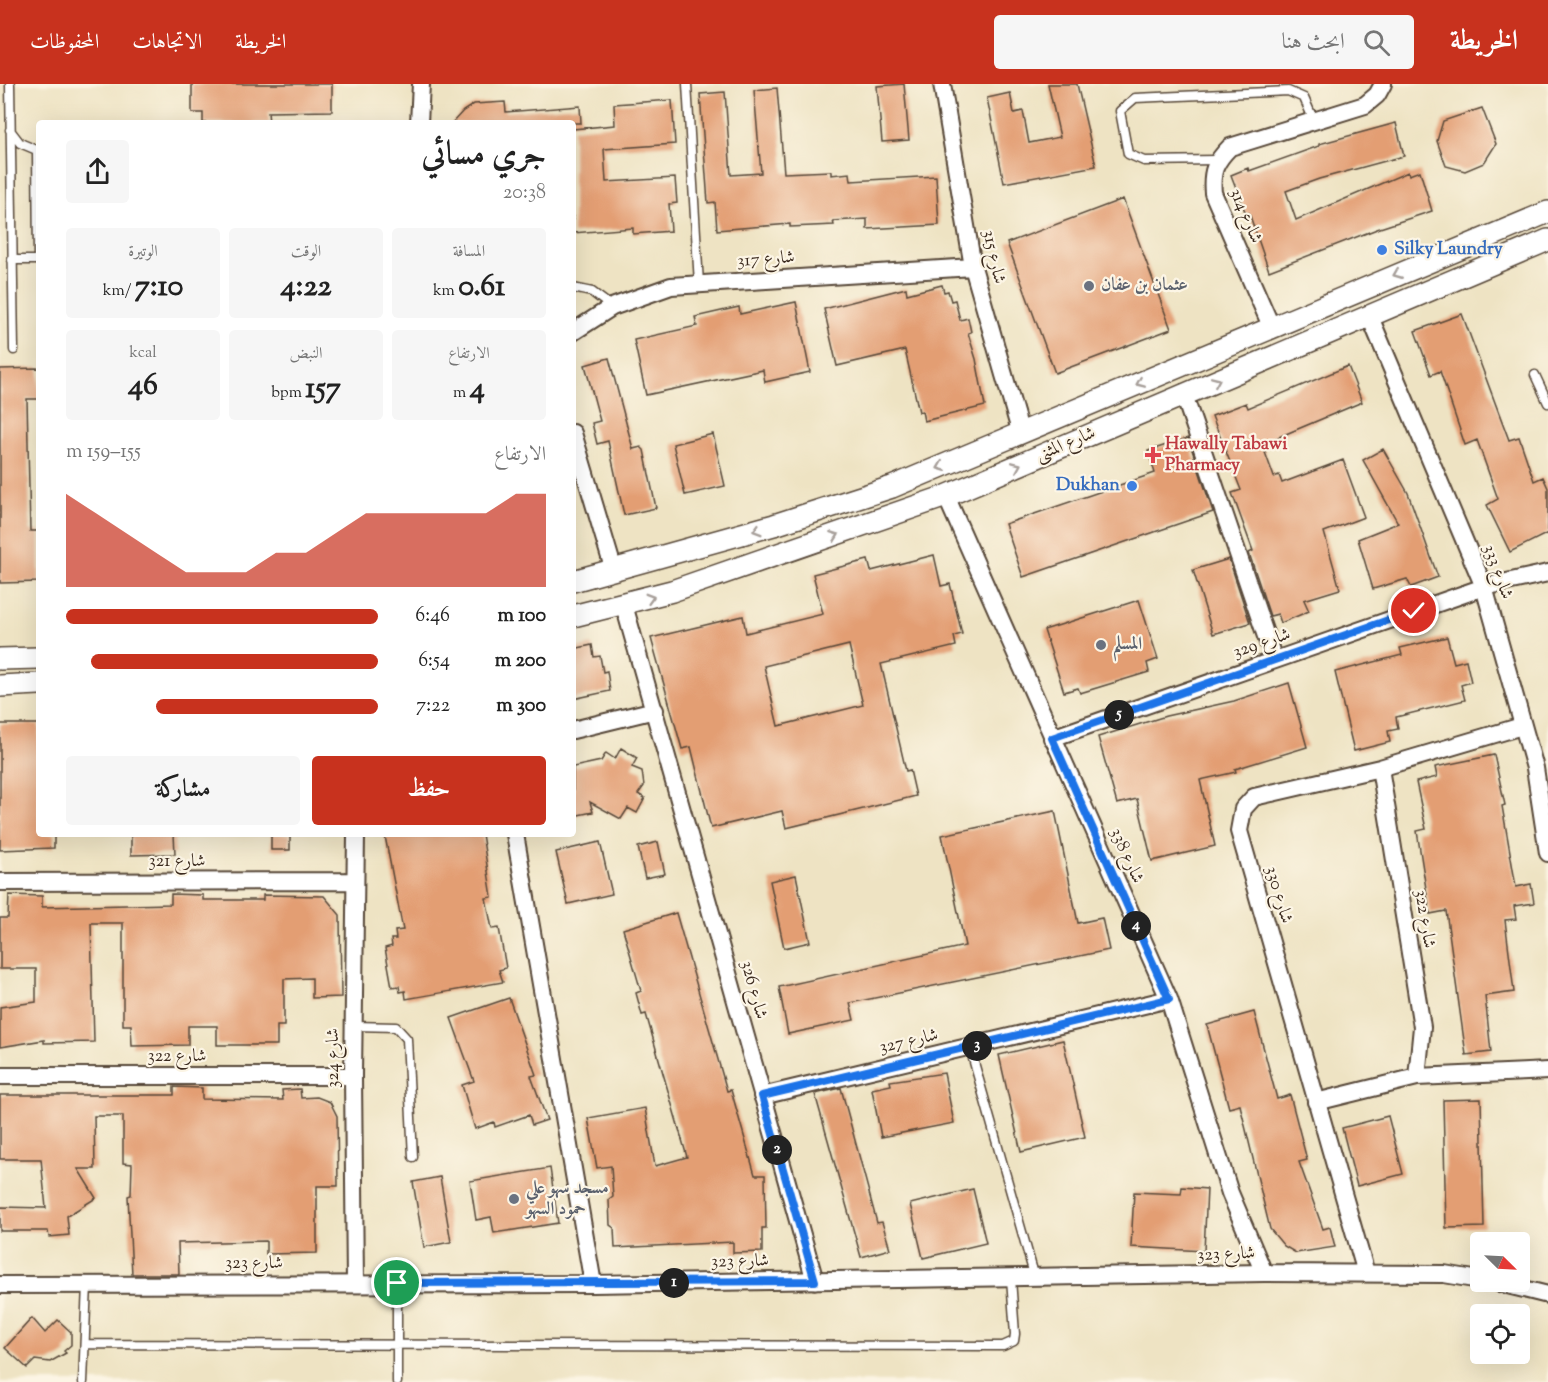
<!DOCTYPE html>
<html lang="ar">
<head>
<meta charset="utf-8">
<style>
  body { margin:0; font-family:"Sorts Mill Goudy",Amiri,serif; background:#f6f6f6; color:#222; direction:rtl; height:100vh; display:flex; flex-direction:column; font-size:22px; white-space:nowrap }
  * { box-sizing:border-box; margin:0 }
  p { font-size:20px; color:#767676 }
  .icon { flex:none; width:33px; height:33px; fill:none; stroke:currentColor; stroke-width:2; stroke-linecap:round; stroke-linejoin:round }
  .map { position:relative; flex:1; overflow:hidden; direction:ltr }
  .drawer { position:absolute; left:36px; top:36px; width:540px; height:717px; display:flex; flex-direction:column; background:#fff; border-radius:6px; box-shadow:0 6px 24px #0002; direction:rtl }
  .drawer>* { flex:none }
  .needle { width:39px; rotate:114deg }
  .controls { position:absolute; left:1470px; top:1148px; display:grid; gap:12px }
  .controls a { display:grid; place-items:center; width:60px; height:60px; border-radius:6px; background:#fff; box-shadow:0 6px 24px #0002; font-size:30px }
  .pin { position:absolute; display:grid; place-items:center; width:51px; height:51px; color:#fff; margin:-26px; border:3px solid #fff; border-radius:50%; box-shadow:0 2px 6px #0007 }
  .km { position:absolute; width:30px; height:30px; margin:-15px; border-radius:50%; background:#222; color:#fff; font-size:16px; line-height:30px; text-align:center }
  .round { display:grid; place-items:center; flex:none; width:63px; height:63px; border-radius:6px; background:#f6f6f6 }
  .summary { display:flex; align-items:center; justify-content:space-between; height:102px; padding:0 30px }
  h1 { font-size:33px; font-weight:800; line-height:45px }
  .figures { display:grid; grid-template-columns:repeat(3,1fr); gap:9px; height:102px; padding:6px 30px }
  .figures div { display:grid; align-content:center; border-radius:6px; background:#f6f6f6; text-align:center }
  .figures b { font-size:30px; font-weight:800 }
  .figures small { font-size:16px; font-weight:400 }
  .figures p { font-size:16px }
  .chart { height:168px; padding:12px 30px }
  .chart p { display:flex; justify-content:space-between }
  .chart svg { width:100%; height:108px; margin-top:6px; fill:#c8321e; opacity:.7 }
  .primary-button { display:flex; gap:12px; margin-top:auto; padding:12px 30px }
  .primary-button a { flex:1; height:69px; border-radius:6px; background:#c8321e; color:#fff; font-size:24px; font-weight:800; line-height:69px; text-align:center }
  .primary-button a+a { background:#f6f6f6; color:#222 }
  ul { padding:0 30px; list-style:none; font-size:20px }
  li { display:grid; grid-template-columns:96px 72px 1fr; align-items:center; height:45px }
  li i { height:15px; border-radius:8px; background:#c8321e }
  header { display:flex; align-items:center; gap:36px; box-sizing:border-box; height:84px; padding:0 30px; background:#c8321e; color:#fff }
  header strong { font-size:28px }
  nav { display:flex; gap:33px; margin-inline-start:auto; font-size:21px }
  .search { width:420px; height:54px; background:#f6f6f6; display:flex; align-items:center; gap:15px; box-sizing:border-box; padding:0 21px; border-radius:6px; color:#767676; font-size:22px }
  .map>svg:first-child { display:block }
  .building { fill:#e39e73; fill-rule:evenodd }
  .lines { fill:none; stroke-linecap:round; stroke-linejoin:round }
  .service-casing { stroke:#564637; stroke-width:11 }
  .minor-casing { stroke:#564637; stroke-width:20 }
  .tertiary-casing { stroke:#564637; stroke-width:24 }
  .service { stroke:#fff; stroke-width:8 }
  .minor { stroke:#fff; stroke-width:16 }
  .tertiary { stroke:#fff; stroke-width:21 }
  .oneway { stroke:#a79f9a }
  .route-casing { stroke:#fff; stroke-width:12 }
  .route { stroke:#1a73e8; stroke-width:8 }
  .shop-dot { fill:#3f7fe0; stroke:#fcf5e5; stroke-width:2 }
  .worship-dot { fill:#6b7280; stroke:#fcf5e5; stroke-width:2 }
  .health-dot { fill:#e0444e; stroke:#fcf5e5; stroke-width:2 }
  .labels { text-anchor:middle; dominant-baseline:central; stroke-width:4.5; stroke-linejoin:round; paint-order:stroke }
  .street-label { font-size:18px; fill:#3b2a1e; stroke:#fcf5e5 }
  .shop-label { font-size:18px; font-weight:bold; fill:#366cbe; stroke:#fcf5e5; text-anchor:start }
  .worship-label { font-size:18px; font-weight:bold; fill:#5b616d; stroke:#fcf5e5; text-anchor:start }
  .health-label { font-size:18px; font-weight:bold; fill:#be3a42; stroke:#fcf5e5; text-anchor:start }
</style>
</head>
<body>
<header>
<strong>الخريطة</strong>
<div class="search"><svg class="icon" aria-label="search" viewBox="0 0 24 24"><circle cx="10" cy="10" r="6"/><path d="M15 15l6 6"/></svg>ابحث هنا</div>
<nav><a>الخريطة</a><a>الاتجاهات</a><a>المحفوظات</a></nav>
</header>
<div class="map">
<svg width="1548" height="1298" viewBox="0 0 1548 1298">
  <rect width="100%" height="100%" fill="#fcf5e5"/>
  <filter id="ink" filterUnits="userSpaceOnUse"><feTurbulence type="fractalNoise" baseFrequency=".0167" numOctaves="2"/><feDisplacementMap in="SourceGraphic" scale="12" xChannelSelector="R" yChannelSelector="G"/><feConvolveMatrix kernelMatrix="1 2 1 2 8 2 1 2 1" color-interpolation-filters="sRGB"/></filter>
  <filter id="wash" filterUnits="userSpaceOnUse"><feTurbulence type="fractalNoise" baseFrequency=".008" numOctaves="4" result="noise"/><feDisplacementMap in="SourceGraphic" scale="24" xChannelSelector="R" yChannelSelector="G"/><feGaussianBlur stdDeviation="1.35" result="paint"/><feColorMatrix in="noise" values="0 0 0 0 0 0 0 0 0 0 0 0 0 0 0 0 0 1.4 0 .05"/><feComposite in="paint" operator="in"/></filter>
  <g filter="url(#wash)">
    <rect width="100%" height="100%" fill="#eee3c3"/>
    <g id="blocks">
      <path class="building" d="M 192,0 L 332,0 L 332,27 L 268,28 L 269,39 L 203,39 L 203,29 L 192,29 Z
        M 904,0 L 909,56 L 882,58 L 877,2 Z
        M 1048,0 L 1077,0 L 1096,82 L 1004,99 L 987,14 L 1010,9 L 1014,29 L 1023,27 L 1029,59 L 1060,53 Z
        M 777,4 L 784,89 L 831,87 L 831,91 L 850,89 L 851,97 L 936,92 L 939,141 L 867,145 L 867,135 L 833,137 L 834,141 L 790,143 L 790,140 L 717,146 L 715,118 L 708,119 L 700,10 L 725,8 L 731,91 L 761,89 L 754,6 Z
        M 672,16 L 675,60 L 604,65 L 606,98 L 675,94 L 677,119 L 669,120 L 671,147 L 633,150 L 633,144 L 573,149 L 573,45 L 615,41 L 614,20 Z
        M 505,18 L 506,28 L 580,22 L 581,39 L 452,39 L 463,27 L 474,20 Z
        M 1482,24 L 1496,60 L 1484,79 L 1465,87 L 1446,82 L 1437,57 L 1443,37 Z
        M 1396,39 L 1404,72 L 1319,95 L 1286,107 L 1296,136 L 1408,88 L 1409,91 L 1420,87 L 1432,127 L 1377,145 L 1269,187 L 1249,129 L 1246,130 L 1231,91 L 1248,84 L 1249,87 L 1319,62 L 1319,60 Z
        M 1123,115 L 1171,245 L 1055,289 L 1007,159 Z
        M 942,201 L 944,208 L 948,207 L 951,217 L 955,216 L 960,236 L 968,234 L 971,248 L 968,249 L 976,275 L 985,322 L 924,337 L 922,327 L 919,328 L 905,266 L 837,282 L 824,225 L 906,204 L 907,210 Z
        M 796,218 L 810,288 L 765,298 L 763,286 L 646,311 L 634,256 L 697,242 L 695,233 L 739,223 L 740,230 Z
        M 1462,230 L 1509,356 L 1519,353 L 1534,397 L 1543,393 L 1548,404 L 1548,449 L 1510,468 L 1487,421 L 1498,415 L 1477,356 L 1465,361 L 1440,287 L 1431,291 L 1415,247 Z
        M 609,274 L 633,365 L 641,363 L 644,366 L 656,424 L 624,431 L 608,357 L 597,360 L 592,339 L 600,337 L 585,281 Z
        M 1348,282 L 1362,318 L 1262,360 L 1274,393 L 1279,391 L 1282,399 L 1343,376 L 1364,433 L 1324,448 L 1340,505 L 1304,516 L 1309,527 L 1281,539 L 1278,530 L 1270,532 L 1249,469 L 1253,467 L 1232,409 L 1241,406 L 1212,332 L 1246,319 L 1248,324 Z
        M 39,284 L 39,315 L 27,315 L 30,447 L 39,447 L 39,498 L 0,499 L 0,285 Z
        M 713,350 L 725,402 L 685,411 L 673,360 Z
        M 1188,354 L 1213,428 L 1023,493 L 1005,440 L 1155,389 L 1148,367 Z
        M 1383,365 L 1408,409 L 1438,493 L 1411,503 L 1407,495 L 1373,505 L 1358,455 L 1398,439 L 1363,376 Z
        M 934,471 L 941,502 L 950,500 L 962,550 L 954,552 L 956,562 L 881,580 L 906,687 L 910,686 L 916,712 L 786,744 L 782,727 L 711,744 L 691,663 L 682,665 L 651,554 L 743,532 L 746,549 L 823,530 L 813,490 L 868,476 L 871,487 ZM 849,561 L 863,621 L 778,642 L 764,582 Z
        M 1229,475 L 1250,539 L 1213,550 L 1193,486 Z
        M 1139,516 L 1158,575 L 1147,579 L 1149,588 L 1080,609 L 1078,604 L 1064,608 L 1044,546 Z
        M 1447,553 L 1454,579 L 1466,576 L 1471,598 L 1461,601 L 1465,616 L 1396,633 L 1398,645 L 1388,647 L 1390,658 L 1354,667 L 1335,588 L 1402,571 L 1400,564 Z
        M 592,561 L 594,573 L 600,572 L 603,588 L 607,587 L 610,607 L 573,615 L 573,565 Z
        M 1289,599 L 1307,663 L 1235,685 L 1236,688 L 1200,696 L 1215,762 L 1152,777 L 1137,715 L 1117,720 L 1098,653 L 1166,632 L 1234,617 Z
        M 0,640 L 39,640 L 39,750 L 54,750 L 54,764 L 0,766 Z
        M 621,664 L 637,674 L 632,683 L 642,687 L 644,702 L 638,710 L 645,714 L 637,729 L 628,724 L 621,735 L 590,718 L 593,728 L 573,732 L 573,683 L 601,677 L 606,669 L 615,675 Z
        M 1494,671 L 1505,721 L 1502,722 L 1516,803 L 1531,800 L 1534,819 L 1514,822 L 1516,835 L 1505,836 L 1514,908 L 1485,912 L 1491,968 L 1466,971 L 1446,827 L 1430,830 L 1417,747 L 1426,745 L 1416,698 L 1437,693 L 1435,683 Z
        M 1055,727 L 1078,839 L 1102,834 L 1109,866 L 850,919 L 854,936 L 788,950 L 779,903 L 965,862 L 942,751 Z
        M 131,750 L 174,750 L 175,770 L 131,771 Z
        M 271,750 L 290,750 L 290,766 L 271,766 Z
        M 398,750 L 482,750 L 492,813 L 486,814 L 492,845 L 499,844 L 506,884 L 499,886 L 503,898 L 406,915 L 405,907 L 400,908 L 399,902 L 392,903 L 385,864 L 392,862 L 391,855 L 396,855 L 395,847 L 403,846 L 385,752 Z
        M 600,758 L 612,810 L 568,820 L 556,768 Z
        M 658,758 L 665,790 L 645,794 L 638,763 Z
        M 796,791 L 810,858 L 784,864 L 770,797 Z
        M 171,810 L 203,811 L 203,816 L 263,816 L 263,811 L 324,812 L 340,831 L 341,913 L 312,914 L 312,894 L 284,895 L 284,942 L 277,942 L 277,961 L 217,961 L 217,942 L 188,942 L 188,961 L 132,962 L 131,941 L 123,941 L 123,839 L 91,839 L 94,958 L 44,959 L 44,956 L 0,963 L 0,923 L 36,918 L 36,885 L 0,885 L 0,834 L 8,834 L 9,811 L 42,812 L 42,823 L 171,820 Z
        M 676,829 L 727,1007 L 731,1006 L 755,1091 L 765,1091 L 766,1144 L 762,1144 L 762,1168 L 733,1169 L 733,1158 L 615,1164 L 614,1144 L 610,1141 L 609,1116 L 613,1113 L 611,1082 L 597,1084 L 588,1034 L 645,1024 L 655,1082 L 687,1073 L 646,930 L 642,931 L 636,909 L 641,907 L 623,845 Z
        M 509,914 L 536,991 L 531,992 L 547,1036 L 532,1041 L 529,1031 L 495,1043 L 494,1038 L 475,1045 L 462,1001 L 474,997 L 451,934 Z
        M 1254,928 L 1277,1015 L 1290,1011 L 1307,1076 L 1299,1078 L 1323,1145 L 1330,1143 L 1335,1163 L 1296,1169 L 1284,1162 L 1270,1145 L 1240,1021 L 1229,1024 L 1207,941 Z
        M 1063,956 L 1085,1053 L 1021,1068 L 999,971 Z
        M 944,989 L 954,1039 L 881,1053 L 872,1005 L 891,1001 L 890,997 Z
        M 174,1003 L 202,1004 L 202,1015 L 283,1016 L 282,1006 L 300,1005 L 301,1014 L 317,1013 L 330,1018 L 337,1032 L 338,1102 L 317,1102 L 317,1169 L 266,1170 L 266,1157 L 178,1159 L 179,1190 L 132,1190 L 128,1112 L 131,1111 L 132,1080 L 123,1079 L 123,1032 L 94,1032 L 95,1085 L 78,1085 L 96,1114 L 67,1132 L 69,1151 L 49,1153 L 48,1147 L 0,1147 L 0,1123 L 46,1124 L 41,1075 L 0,1075 L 0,1011 L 174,1011 Z
        M 841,1004 L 877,1139 L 882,1138 L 890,1165 L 861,1173 L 815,1010 Z
        M 1481,1015 L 1484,1143 L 1446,1144 L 1443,1016 Z
        M 1388,1032 L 1403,1090 L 1357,1102 L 1342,1044 Z
        M 550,1084 L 558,1139 L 494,1149 L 491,1133 L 476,1136 L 470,1097 Z
        M 440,1093 L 451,1158 L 424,1163 L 413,1098 Z
        M 1182,1103 L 1207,1105 L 1204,1167 L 1131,1163 L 1134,1108 L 1181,1110 Z
        M 973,1105 L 986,1159 L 923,1174 L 910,1120 Z
        M 32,1234 L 45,1249 L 58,1236 L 71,1248 L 71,1261 L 64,1267 L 66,1269 L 50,1278 L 35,1276 L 27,1284 L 5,1264 Z"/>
    </g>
  </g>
  <g filter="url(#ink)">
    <use href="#blocks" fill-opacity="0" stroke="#564637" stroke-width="1.5"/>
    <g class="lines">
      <defs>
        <path id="service" d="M 10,0 L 14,266
          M 687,0 L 699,200
          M 10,46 L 20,59 L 39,67
          M 37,67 L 38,176
          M 1217,76 L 1144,77 L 1128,70 L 1120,27 L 1135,14 L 1288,7 L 1304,14 L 1314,37
          M 12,176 L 39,176
          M 573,204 L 592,208 L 612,223
          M 1535,291 L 1548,319
          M 354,942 L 396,943 L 407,955 L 413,1073
          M 970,964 L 1035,1194
          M 85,1260 L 1003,1262 L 1014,1257 L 1015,1250 L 1011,1195
          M 83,1298 L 87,1200
          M 397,1298 L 397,1200"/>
        <path id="minor" d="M 942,0 L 973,183 L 1021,350
          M 419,39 L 421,0
          M 1370,233 L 1484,503 L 1535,684 L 1548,769
          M 1271,242 L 1213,109 C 1211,87 1215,78 1230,63 L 1365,21 L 1377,11 L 1383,0
          M 573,248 L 612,223 L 671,202 L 973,183
          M 1184,311 L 1274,576
          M 573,349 L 614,487
          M 946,412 L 1169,915 L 1230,1109 L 1264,1189
          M 624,521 L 815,1197
          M 573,646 L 655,626
          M 1052,654 L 1484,503 L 1548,489
          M 1380,684 L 1422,943 L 1417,993
          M 515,750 L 593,1200
          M 0,798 L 355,797
          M 0,992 L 353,992
          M 762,1012 L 1169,915
          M 1316,1018 L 1417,993 L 1548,987
          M 1366,1189 L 1239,747 L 1243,725 L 1254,713 L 1380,684 L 1522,642
          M 1491,1197 L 1548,1211
          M 355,1199 L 353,992 L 356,750
          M 0,1201 L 593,1200 L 1264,1189 L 1444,1190 L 1480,1196"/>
        <path id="tertiary" d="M 573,497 L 774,441 L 892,403 L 1548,128
          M 573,532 L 672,507 L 946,412 L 1548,156
          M 0,575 L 39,574
          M 0,602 L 39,600"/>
      </defs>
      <use href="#service" class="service-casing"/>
      <use href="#minor" class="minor-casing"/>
      <use href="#tertiary" class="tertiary-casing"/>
      <use href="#service" class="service"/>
      <use href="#minor" class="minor"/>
      <use href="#tertiary" class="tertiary"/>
    </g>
    <defs><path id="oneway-chevron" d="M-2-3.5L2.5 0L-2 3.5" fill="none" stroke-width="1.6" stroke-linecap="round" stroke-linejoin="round" transform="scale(1.5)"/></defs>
    <g class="oneway">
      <use href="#oneway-chevron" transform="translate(1397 190) rotate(158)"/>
      <use href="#oneway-chevron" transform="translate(1216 297) rotate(-23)"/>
      <use href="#oneway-chevron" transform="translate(1140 299) rotate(157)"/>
      <use href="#oneway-chevron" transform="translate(1017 382) rotate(-23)"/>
      <use href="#oneway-chevron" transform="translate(941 383) rotate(158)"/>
      <use href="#oneway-chevron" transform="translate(757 446) rotate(164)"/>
      <use href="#oneway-chevron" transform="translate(835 452) rotate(-20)"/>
      <use href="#oneway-chevron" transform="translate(650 514) rotate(-16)"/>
    </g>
  </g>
  <g class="lines" filter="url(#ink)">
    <defs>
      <path id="route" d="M 397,1199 L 815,1197 L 762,1012 L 1169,915 L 1052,654 L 1414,527"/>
    </defs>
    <use href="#route" class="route-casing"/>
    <use href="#route" class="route"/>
  </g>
  <g class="shop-dot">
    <circle cx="1382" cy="166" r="6"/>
    <circle cx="1132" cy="402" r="6"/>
  </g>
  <g class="worship-dot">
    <circle cx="1089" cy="202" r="6"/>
    <circle cx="1101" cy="561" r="6"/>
    <circle cx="514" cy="1115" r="6"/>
  </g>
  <path class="health-dot" d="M1150 362h6v6h6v6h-6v6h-6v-6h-6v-6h6z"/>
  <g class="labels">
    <g class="street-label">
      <text transform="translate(1245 132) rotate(67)">شارع 314</text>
      <text transform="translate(993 173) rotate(78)">شارع 315</text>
      <text transform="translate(766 176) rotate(-4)">شارع 317</text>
      <text transform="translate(1066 361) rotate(-23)">شارع المثنى</text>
      <text transform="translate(1497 488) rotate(70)">شارع 333</text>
      <text transform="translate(1262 560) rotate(-19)">شارع 329</text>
      <text transform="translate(1126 772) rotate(66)">شارع 338</text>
      <text x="177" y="778">شارع 321</text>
      <text transform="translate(1278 811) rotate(74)">شارع 330</text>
      <text transform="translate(1424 835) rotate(81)">شارع 322</text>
      <text transform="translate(753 906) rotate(75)">شارع 326</text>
      <text transform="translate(909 958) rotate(-13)">شارع 327</text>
      <text x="177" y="973">شارع 322</text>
      <text transform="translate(334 974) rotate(-90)">شارع 324</text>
      <text transform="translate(1226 1171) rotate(-2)">شارع 323</text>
      <text transform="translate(740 1178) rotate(-1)">شارع 323</text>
      <text x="254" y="1180">شارع 323</text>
    </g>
    <g class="shop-label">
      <text x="1394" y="166">Silky Laundry</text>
      <text x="1120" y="402" text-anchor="end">Dukhan</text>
    </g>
    <g class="worship-label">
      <text x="1101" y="202">عثمان بن عفان</text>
      <text x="1113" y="561">المسلم</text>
      <text x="526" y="1105">مسجد سهو علي<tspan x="526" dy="21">حمود السهو</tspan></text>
    </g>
    <g class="health-label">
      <text x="1165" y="361">Hawally Tabawi<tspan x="1165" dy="21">Pharmacy</tspan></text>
    </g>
  </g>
</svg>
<div class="controls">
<a><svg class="needle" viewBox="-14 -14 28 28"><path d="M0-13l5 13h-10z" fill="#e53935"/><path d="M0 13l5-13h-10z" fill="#767676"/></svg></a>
<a><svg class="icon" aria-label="locate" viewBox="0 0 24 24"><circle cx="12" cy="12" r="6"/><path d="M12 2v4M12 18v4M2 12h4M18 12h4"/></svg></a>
</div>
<div class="pin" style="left:397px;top:1199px;background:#1e9e55"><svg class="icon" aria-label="arrive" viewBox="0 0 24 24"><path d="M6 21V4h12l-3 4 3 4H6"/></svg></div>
<div class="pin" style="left:1414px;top:527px;background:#d93025"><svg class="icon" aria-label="check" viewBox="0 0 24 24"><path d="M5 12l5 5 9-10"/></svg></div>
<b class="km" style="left:674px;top:1199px">1</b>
<b class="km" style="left:777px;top:1066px">2</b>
<b class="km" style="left:977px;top:962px">3</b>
<b class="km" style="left:1136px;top:842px">4</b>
<b class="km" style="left:1119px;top:631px">5</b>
<section class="drawer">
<div class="summary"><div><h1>جري مسائي</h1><p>20:38</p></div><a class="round"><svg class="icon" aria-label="share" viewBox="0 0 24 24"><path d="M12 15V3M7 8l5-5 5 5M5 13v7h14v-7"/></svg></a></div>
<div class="figures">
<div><p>المسافة</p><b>0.61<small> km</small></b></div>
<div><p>الوقت</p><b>4:22</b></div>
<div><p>الوتيرة</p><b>7:10<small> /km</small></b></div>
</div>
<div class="figures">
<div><p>الارتفاع</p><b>4<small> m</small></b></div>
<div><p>النبض</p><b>157<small> bpm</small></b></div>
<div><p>kcal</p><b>46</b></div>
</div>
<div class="chart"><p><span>الارتفاع</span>155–159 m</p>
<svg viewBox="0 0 160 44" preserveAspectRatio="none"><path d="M0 44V6L10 14L20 22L30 30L40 38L50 38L60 38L70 30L80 30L90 22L100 14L110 14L120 14L130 14L140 14L150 6L160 6V44z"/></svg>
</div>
<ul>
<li><b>100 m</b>6:46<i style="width:100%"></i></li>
<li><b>200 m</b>6:54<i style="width:92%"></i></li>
<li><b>300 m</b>7:22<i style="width:71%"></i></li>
</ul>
<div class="primary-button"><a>حفظ</a><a>مشاركة</a></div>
</section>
</div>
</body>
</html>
